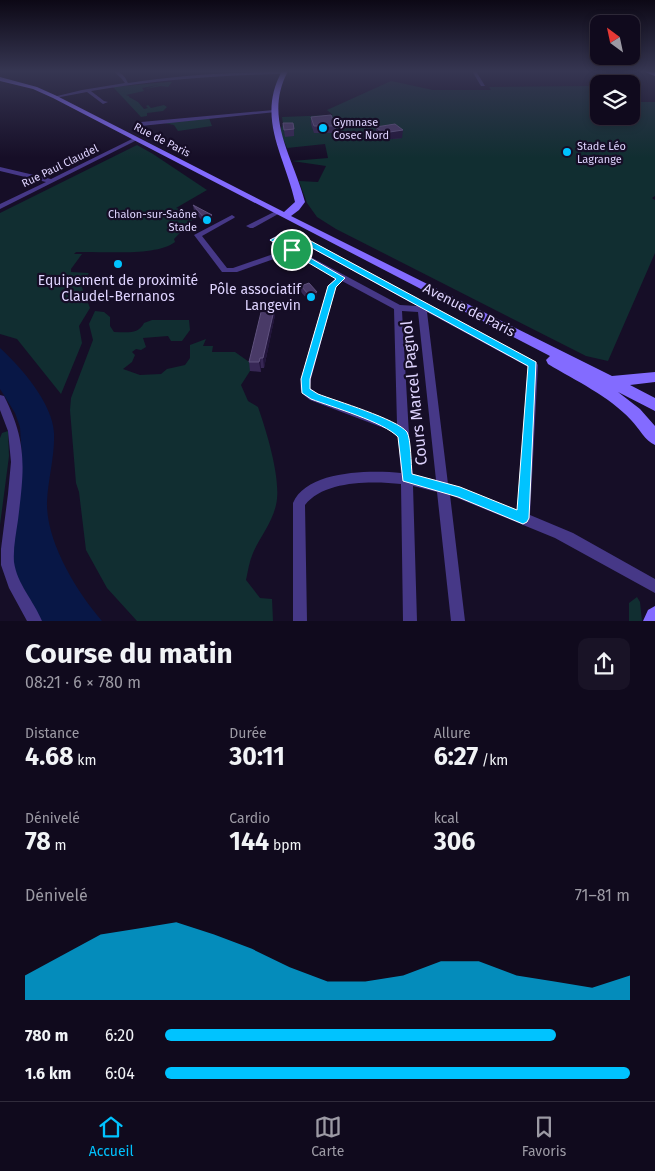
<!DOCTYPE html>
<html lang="fr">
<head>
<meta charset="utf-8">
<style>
  body { margin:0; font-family:"Fira Sans",sans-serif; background:#191326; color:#f1f3f6; height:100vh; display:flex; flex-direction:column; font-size:19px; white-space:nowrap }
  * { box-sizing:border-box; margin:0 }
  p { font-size:16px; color:#9c9aa4 }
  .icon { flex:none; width:28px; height:28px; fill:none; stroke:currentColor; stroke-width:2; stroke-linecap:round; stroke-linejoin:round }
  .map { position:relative; height:621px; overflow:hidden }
  .sheet { display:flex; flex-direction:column; background:#100a1d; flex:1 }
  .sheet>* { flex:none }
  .needle { width:32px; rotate:327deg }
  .buttons { position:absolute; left:590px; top:15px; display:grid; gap:10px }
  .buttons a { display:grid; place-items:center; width:50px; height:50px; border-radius:10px; background:#100a1d; box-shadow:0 2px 8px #0003,0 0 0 1px #302b3b; font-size:25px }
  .pin { position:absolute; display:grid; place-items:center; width:42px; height:42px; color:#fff; margin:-21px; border:2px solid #fff; border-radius:50%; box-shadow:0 1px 5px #0007 }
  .round { display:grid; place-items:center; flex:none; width:52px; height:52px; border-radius:10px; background:#191326 }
  .overview { display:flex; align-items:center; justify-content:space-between; height:85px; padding:0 25px }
  h1 { font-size:28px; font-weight:700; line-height:38px }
  .metrics { display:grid; grid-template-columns:repeat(3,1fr); gap:8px; height:85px; padding:5px 25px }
  .metrics div { display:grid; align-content:center }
  .metrics b { font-size:25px; font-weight:700 }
  .metrics small { font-size:14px; font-weight:400 }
  .metrics p { font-size:14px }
  .chart { height:140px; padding:10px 25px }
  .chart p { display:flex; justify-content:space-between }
  .chart svg { width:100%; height:90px; margin-top:5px; fill:#00c3ff; opacity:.7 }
  ul { padding:0 25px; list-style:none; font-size:16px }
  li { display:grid; grid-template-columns:80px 60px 1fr; align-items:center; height:38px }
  li i { height:12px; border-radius:6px; background:#00c3ff }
  .menu { display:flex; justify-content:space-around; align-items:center; height:70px; border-top:1px solid #302b3b; background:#100a1d; font-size:14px; color:#9c9aa4 }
  .menu a { display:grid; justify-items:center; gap:2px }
  .menu .current { color:#00c3ff }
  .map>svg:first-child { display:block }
  .green { fill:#112e31 }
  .water { fill:#081746 }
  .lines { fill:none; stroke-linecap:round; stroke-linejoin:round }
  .street { fill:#463887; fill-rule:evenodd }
  .secondary { fill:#836bff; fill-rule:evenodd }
  .wall { fill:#372755 }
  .shaded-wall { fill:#22153b }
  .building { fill:#493a67; stroke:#60527f }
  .route { fill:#00c3ff; stroke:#fff; fill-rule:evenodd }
  .poi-dot { fill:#00c3ff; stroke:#160e27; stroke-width:2 }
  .labels { text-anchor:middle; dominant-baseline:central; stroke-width:4.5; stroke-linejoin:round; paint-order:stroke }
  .far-poi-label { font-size:11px; fill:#dfd4ff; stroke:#160e27; text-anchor:start }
  .far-street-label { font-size:11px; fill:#dfd4ff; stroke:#160e27 }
  .poi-label { font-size:14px; fill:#dfd4ff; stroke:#160e27 }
  .street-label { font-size:14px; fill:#dfd4ff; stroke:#160e27 }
  .near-street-label { font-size:16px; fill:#dfd4ff; stroke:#160e27 }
</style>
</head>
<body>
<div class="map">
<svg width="655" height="621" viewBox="0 0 655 621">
  <rect width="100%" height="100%" fill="#160e27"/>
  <path class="green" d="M 391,81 L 433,90 L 491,90 L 489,87 L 589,86 L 599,95 L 599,116 L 631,116 L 631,102 L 655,102 L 655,196 L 652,198 L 655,200 L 655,253 L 608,361 L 586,356 L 336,229 L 317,217 L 307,203 L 299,181 L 318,182 L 326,166 L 292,161 L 328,158 L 325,144 L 287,148 L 280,131 L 283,124 L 282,117 L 333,115 L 327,110 Z
    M 168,82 L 172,82 L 168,87 L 161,86 L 145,89 L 158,85 L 142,88 L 144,91 L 126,95 L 129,96 L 129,97 L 138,102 L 144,109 L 148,108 L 146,106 L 148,105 L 151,108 L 164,105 L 167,107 L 163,111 L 147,113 L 147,116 L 141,117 L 113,87 Z
    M 209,118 L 212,126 L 178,131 L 174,125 L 164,123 Z
    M 137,145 L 153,154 L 207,190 L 176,208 L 198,214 L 174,239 L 175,242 C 156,257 101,251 76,252 L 74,254 L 82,254 L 71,269 L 71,272 L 89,273 L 81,285 L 90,308 L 79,326 L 82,343 L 61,394 L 17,339 L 0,334 L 0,213 Z
    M 95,311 L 104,312 L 110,317 L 110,326 L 114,332 C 126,332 138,335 144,323 L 152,320 L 189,320 L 190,330 L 182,341 L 171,341 L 168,336 L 143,338 L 146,347 L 141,350 L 136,349 L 132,352 L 135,355 L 132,362 L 123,369 L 140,375 L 161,374 L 167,369 L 185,365 L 190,358 L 190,345 L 206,339 L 203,346 L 213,346 L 212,352 L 235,352 L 252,364 L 250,371 L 241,385 L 248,401 L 258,407 C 266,430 282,480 276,505 C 272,523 260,537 253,553 C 249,562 248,571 246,580 L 260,598 L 272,599 L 273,621 L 137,621 L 107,588 L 86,550 L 79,492 L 76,483 L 70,410 L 71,398 L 93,340 L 89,324 Z
    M 8,431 L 9,456 L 0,525 L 0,438 L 2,433 Z
    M 637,597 L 640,602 L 642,621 L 629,621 L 629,603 Z"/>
  <path class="water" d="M 0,348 C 21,367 53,404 54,433 C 55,456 48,479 47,502 C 46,542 77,592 102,621 L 42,621 L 16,575 L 12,557 L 22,459 L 20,427 L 15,413 L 0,389 Z"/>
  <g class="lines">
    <path class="street" d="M 113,71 C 121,70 125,77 128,83 C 180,75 232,72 284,72 L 286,73 L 284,74 C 219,75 155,80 91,91 L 104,101 L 108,102 L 103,104 L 87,92 L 55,98 L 53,97 L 82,90 L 125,83 L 121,78 Z
      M 472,71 L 476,71 L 485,86 L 481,86 Z
      M 274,110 L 276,110 L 276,112 L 141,126 L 138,124 L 141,122 Z
      M 134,138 L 139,139 L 0,209 L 0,204 L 46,182 L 0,171 L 0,167 L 51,179 Z
      M 278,210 L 281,212 L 280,213 L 253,228 L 250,228 L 246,226 Z
      M 232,215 L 235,217 L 234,218 L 202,236 L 227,268 L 233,268 L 285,250 L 269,240 L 283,232 L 296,233 L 536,362 L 538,365 L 530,515 L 573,533 L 655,579 L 655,593 L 555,538 L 450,495 L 465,621 L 451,621 L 437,492 L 413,486 L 417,621 L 403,621 L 401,484 C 373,481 324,480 305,505 L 307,621 L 293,621 L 293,503 C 307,470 371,470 401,473 L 398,437 L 389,430 L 310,400 C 300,392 300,392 301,379 L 328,286 L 336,278 L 291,253 L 237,272 L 222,272 L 194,235 ZM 287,236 L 291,237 L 417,306 L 400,305 L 279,240 ZM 342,281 L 394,309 L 397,424 L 318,394 L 310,388 L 311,379 L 336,287 ZM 402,311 L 418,312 L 436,480 L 413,475 L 409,435 ZM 427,312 L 528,367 L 517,510 L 448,484 Z
      M 0,395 L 4,396 C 28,443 24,470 18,520 C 16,534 13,548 14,562 C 17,584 34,601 42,621 L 27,621 L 9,588 L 1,565 L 1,549 L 8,494 L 11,462 L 8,431 L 0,410 Z"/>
    <path class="secondary" d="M 282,71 L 288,71 C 263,118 293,156 305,202 L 299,210 L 291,216 L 612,376 L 655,372 L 655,382 L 630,385 L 655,398 L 655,411 L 618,392 L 640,409 L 655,426 L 655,445 C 645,441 639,428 631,420 C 609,396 576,381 548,364 L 546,360 L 550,356 L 53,98 L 33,89 L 0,81 L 0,77 L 37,87 L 57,96 L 284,212 L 295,202 C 285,156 256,118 282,71 Z
      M 644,71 L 655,72 L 655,76 L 645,72 Z
      M 655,606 L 655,621 L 643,621 L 648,610 Z"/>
  </g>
  <path class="wall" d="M 311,117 L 336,126 L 336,133 L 314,133 L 311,124 Z
    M 283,123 L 294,129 L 294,136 L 285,137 Z
    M 376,127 L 402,138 L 383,140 L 376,134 Z
    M 193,205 L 213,221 L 206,225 L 194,211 Z
    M 301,286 L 317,292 L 317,298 L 309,301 L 301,292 Z
    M 275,306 L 275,315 L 264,368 L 261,368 L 261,372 L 250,371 L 249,362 Z"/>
  <path class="shaded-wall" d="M 403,130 L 402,138 L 383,140 L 383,133 Z
    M 212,215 L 213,221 L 206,225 L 205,219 Z
    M 317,292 L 317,298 L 309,301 L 309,295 Z
    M 275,306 L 275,315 L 264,368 L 263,358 Z
    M 260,358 L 261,368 L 261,372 L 259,362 Z"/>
  <path class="building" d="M 331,115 L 336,126 L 314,126 L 311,117 Z
    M 283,123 L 293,123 L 294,129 L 284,130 Z
    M 395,124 L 403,130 L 383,133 L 376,127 Z
    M 193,205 L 212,215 L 205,219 Z
    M 309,283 L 317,292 L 309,295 L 301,286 Z
    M 270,301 L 275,306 L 263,358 L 260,358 L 259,362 L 249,362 L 263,304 Z"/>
  <linearGradient id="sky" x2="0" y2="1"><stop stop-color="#0c0815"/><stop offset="0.45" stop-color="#363652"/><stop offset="1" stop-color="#363652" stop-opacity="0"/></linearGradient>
  <rect width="655" height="158" fill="url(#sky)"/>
  <path class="route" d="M 284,233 L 296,233 L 536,362 L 529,518 L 527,522 L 523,524 L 458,497 L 403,481 L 398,437 C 384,422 332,407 311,399 L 302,393 L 301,379 L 328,286 L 336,279 L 270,240 ZM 287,236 L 292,237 L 528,366 L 517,510 L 460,487 L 412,474 C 411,465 411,439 407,432 C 397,419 336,401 318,394 L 310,389 L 310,379 L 336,287 L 345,278 L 279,240 Z"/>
  <g class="poi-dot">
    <circle cx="323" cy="128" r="5"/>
    <circle cx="567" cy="152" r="5"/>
    <circle cx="207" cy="220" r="5"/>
    <circle cx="118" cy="264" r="5"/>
    <circle cx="311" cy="297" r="5"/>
  </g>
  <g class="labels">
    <g class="far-poi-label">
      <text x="333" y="122">Gymnase<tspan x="333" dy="13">Cosec Nord</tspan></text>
      <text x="577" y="146">Stade Léo<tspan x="577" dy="13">Lagrange</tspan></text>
      <text x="197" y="214" text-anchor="end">Chalon-sur-Saône<tspan x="197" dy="13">Stade</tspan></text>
    </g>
    <g class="far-street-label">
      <text transform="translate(162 140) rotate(27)">Rue de Paris</text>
      <text transform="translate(60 166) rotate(-26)">Rue Paul Claudel</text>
    </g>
    <g class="poi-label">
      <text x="118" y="280">Equipement de proximité<tspan x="118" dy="16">Claudel-Bernanos</tspan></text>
      <text x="301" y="289" text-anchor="end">Pôle associatif<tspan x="301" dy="16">Langevin</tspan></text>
    </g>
    <g class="street-label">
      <text transform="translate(469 310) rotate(27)">Avenue de Paris</text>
    </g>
    <g class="near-street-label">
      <text transform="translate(414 393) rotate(-96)">Cours Marcel Pagnol</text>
    </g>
  </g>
</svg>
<div class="buttons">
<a><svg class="needle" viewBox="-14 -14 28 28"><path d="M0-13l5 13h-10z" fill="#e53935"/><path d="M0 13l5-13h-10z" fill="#9c9aa4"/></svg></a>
<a><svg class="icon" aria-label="layers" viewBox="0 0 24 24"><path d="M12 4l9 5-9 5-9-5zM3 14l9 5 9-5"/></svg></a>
</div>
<div class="pin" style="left:292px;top:250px;background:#1e9e55"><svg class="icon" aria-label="arrive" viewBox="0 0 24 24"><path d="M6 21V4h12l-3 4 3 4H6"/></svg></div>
</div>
<section class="sheet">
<div class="overview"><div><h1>Course du matin</h1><p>08:21 · 6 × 780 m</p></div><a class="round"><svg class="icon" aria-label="share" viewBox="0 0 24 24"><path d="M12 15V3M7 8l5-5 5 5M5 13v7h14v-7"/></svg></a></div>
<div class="metrics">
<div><p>Distance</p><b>4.68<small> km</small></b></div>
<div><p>Durée</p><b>30:11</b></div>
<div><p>Allure</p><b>6:27<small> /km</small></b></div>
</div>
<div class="metrics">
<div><p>Dénivelé</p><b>78<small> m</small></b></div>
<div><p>Cardio</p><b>144<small> bpm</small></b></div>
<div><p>kcal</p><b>306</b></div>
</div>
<div class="chart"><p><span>Dénivelé</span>71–81 m</p>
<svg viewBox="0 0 160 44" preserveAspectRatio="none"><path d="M0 44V32L10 22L20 12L30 9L40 6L50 12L60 19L70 28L80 35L90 35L100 32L110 25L120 25L130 32L140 35L150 38L160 32V44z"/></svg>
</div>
<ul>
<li><b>780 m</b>6:20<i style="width:84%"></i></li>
<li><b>1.6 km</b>6:04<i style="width:100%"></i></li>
</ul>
</section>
<nav class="menu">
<a class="current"><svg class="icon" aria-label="home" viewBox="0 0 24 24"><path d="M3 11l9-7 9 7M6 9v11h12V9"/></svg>Accueil</a>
<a><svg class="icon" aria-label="map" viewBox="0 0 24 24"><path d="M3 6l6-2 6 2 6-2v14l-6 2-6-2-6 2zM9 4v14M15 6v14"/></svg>Carte</a>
<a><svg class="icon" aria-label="saved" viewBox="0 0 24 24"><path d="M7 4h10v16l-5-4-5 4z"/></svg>Favoris</a>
</nav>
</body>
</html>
